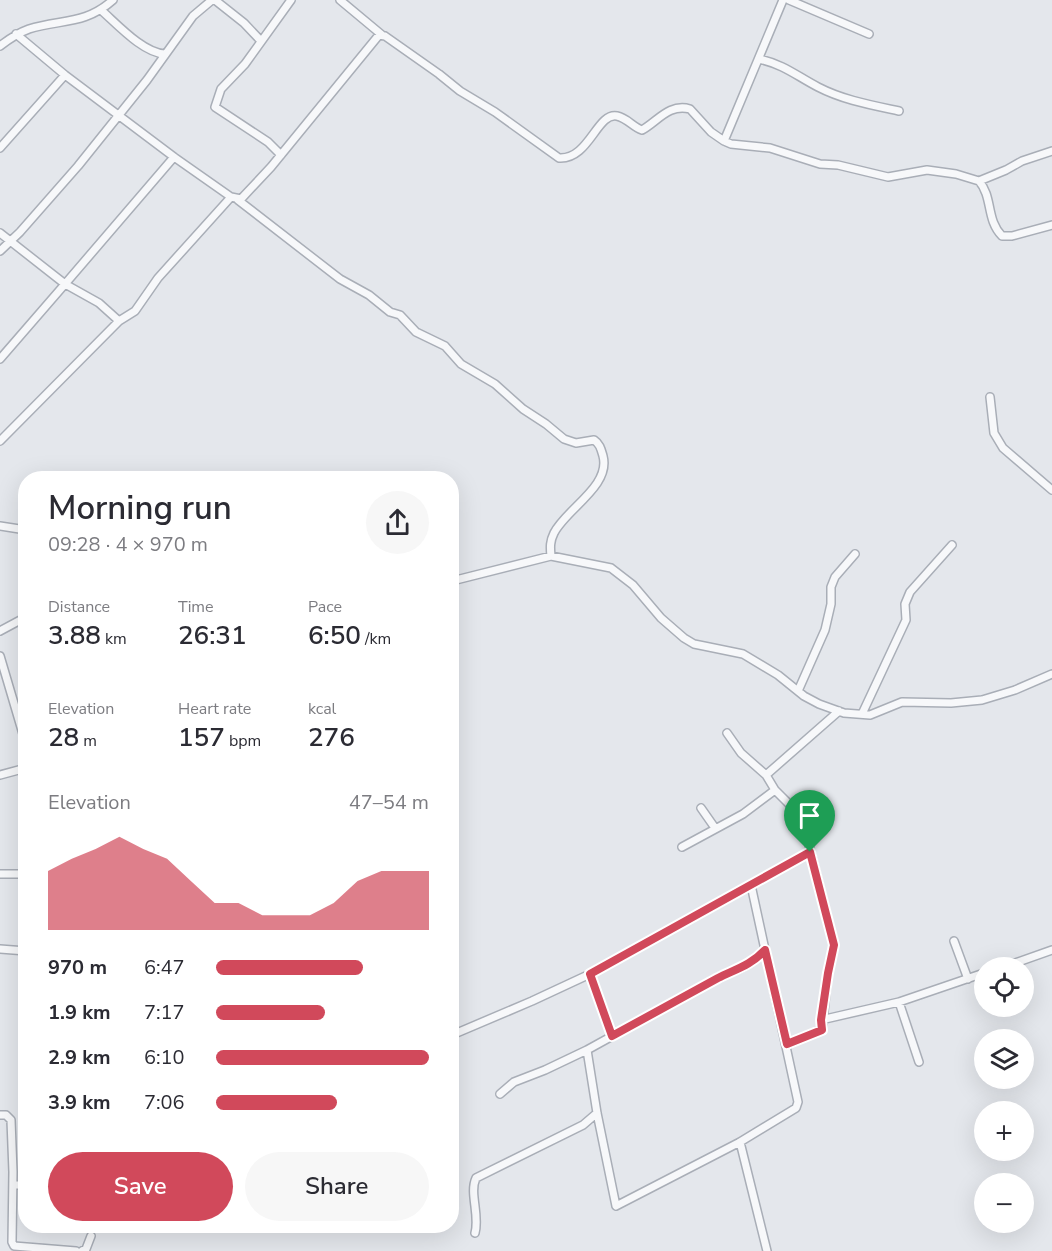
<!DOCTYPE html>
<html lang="en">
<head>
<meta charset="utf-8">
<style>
  body { margin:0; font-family:"Nunito Sans",sans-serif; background:#f7f7f7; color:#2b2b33; height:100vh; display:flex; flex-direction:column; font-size:22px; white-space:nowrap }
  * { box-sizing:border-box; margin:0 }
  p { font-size:20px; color:#7c7c81 }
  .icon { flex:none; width:33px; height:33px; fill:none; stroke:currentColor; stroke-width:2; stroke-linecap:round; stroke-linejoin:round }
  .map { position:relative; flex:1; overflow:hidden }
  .panel { position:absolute; left:18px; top:471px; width:441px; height:762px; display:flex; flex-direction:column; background:#fff; border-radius:24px; box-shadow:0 6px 24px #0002 }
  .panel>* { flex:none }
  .tools { position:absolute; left:974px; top:957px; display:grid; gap:12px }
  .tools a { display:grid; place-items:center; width:60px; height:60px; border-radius:50%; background:#fff; box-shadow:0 6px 24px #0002; font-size:30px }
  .pin { position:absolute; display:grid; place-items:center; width:51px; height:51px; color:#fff; margin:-62px -26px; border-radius:50% 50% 50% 0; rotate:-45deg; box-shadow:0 0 6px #0007 }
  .pin .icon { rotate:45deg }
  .round { display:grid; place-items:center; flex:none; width:63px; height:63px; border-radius:32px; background:#f7f7f7 }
  .headline { display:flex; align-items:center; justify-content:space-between; height:102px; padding:0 30px }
  h1 { font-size:33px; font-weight:600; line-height:45px }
  .metrics { display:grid; grid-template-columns:repeat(3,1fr); gap:9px; height:102px; padding:6px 30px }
  .metrics div { display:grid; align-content:center }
  .metrics b { font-size:26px; font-weight:600 }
  .metrics small { font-size:16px; font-weight:400 }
  .metrics p { font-size:16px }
  .chart { height:168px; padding:12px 30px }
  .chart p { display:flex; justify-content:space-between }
  .chart svg { width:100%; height:108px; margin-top:6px; fill:#d1495b; opacity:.7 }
  .action { display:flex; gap:12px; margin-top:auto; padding:12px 30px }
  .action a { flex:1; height:69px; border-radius:36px; background:#d1495b; color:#fff; font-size:24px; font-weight:600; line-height:69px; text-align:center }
  .action a+a { background:#f7f7f7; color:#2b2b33 }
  ul { padding:0 30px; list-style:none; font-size:20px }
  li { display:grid; grid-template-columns:96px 72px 1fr; align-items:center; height:45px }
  li i { height:15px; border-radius:8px; background:#d1495b }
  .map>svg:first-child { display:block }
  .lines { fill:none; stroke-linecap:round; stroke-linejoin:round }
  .minor-casing { stroke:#a9aeb7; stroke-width:10 }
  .minor { stroke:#f7f8fa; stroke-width:7 }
  .route-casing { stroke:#fff; stroke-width:12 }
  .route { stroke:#d1495b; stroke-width:8 }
</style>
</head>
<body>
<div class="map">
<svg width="1052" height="1251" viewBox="0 0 1052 1251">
  <rect width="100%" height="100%" fill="#e4e7ec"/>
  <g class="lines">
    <defs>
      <path id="minor" d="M 215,0 L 244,23 L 261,41
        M 340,0 L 382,35
        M 789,0 L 869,34
        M 101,10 C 117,24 143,53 165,54
        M 16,34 L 65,75 L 174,157 L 231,197 L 241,199 L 271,167 L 379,35 L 385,36 L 439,74 L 460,91 L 495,112 L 559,158 C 589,160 597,112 617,116 C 627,118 633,127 642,130 C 657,122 669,103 690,109 L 711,132 L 724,141 L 783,0
        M 0,46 C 9,39 18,33 29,29 C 61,19 85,25 113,0
        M 759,59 C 785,65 795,75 818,87 C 843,100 871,105 899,111
        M 724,141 L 731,144 L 770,148 L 820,164 L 838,165 L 888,177 L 927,170 L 956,174 L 979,181 L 1006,170 L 1022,161 L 1052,151
        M 0,148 L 65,75
        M 281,155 L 268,142 L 215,107 L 221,89 L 245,64 L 291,0
        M 979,181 C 993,197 986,220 1002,236 L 1012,236 L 1052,225
        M 238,200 L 340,279 L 369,295 L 390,312 L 400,315 L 416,332 L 445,346 L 461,364 L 495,384 L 523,409 L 546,424 L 564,439 L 576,443 L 594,440 C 600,444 601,449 603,456 C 611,486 566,509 554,533 C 550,541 550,547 551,556
        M 0,233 L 65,284 L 0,359
        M 0,251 L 20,232 L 78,166 L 147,80 L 193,16 L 212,0
        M 119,321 L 135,311 L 158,278 L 231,197
        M 990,397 L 994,433 L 1003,448 L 1052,490
        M 0,441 L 119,321 L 99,303 L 65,284 L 174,157
        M 0,526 L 26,530
        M 452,581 L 551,556 L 611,568 L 633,585 L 661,618 L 684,638 L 694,644 L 704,646 L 743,654 L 778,675 L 804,696 L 819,704 L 844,713 L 870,715 L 902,702 L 951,703 L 982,700 L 1015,690 L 1052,674
        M 0,631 L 26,617
        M 0,656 L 26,744
        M 798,691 L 825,630 L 831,604 L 831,587 L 835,577 L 855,554
        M 862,714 L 906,620 L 905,604 L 910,592 L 952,545
        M 727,733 L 741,753 L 766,775
        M 0,775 L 26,768
        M 701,808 L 715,828
        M 682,847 L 743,814 L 775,790
        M 0,874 L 26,874
        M 751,885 L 810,852
        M 954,941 L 968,979
        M 0,949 L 26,951
        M 1001,968 L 1052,950
        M 899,1002 L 919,1062
        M 821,1020 L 899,1002 L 984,973
        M 452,1035 L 532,1001 L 590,974
        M 612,1036 L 590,974 L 751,885 L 798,1102 L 796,1108 L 740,1142 L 616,1206 L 597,1113 L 587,1050 L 721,976 C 739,970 752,964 765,950
        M 787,1044 L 822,1030 L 828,973 L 834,945 L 802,817 L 775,790 L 766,775 L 839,711
        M 500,1094 L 514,1082 L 545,1070 L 587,1050
        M 0,1115 L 6,1115 L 11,1120 L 13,1172 L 12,1242 L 14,1246 L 76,1251
        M 740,1142 L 767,1251
        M 13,1185 L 26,1185
        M 475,1233 C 480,1215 469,1193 476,1178 L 583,1125 L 597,1113
        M 82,1251 L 86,1249 L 91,1236"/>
    </defs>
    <use href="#minor" class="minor-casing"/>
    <use href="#minor" class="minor"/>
  </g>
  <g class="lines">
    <defs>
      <path id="route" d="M 810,852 L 834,945 L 828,973 L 821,1020 L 822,1030 L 787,1044 L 765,950 C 751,965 736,969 718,978 C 683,997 647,1017 612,1036 L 590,974 Z"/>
    </defs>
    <use href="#route" class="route-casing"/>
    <use href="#route" class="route"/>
  </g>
</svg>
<div class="tools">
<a><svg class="icon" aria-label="locate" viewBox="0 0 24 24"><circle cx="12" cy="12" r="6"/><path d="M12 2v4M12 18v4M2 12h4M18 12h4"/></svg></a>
<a><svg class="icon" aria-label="layers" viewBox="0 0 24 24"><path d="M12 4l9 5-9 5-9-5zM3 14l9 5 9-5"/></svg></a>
<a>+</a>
<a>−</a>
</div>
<div class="pin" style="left:810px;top:852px;background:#1e9e55"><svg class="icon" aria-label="arrive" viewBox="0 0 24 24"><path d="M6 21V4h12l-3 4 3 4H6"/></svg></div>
<section class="panel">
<div class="headline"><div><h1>Morning run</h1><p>09:28 · 4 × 970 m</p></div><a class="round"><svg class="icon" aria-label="share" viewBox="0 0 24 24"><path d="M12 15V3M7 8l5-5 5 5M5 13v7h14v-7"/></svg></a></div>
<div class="metrics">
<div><p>Distance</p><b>3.88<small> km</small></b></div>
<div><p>Time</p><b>26:31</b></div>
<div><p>Pace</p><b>6:50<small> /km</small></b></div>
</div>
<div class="metrics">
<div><p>Elevation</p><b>28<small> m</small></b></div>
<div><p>Heart rate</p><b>157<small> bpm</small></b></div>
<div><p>kcal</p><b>276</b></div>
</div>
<div class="chart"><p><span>Elevation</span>47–54 m</p>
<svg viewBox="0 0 160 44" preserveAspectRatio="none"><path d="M0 44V20L10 15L20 11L30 6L40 11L50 15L60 24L70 33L80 33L90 38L100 38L110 38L120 33L130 24L140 20L150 20L160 20V44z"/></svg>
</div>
<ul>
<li><b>970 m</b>6:47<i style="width:69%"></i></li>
<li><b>1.9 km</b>7:17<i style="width:51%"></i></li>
<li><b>2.9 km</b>6:10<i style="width:100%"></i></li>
<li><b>3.9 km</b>7:06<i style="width:57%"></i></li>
</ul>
<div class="action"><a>Save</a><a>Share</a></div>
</section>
</div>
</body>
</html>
